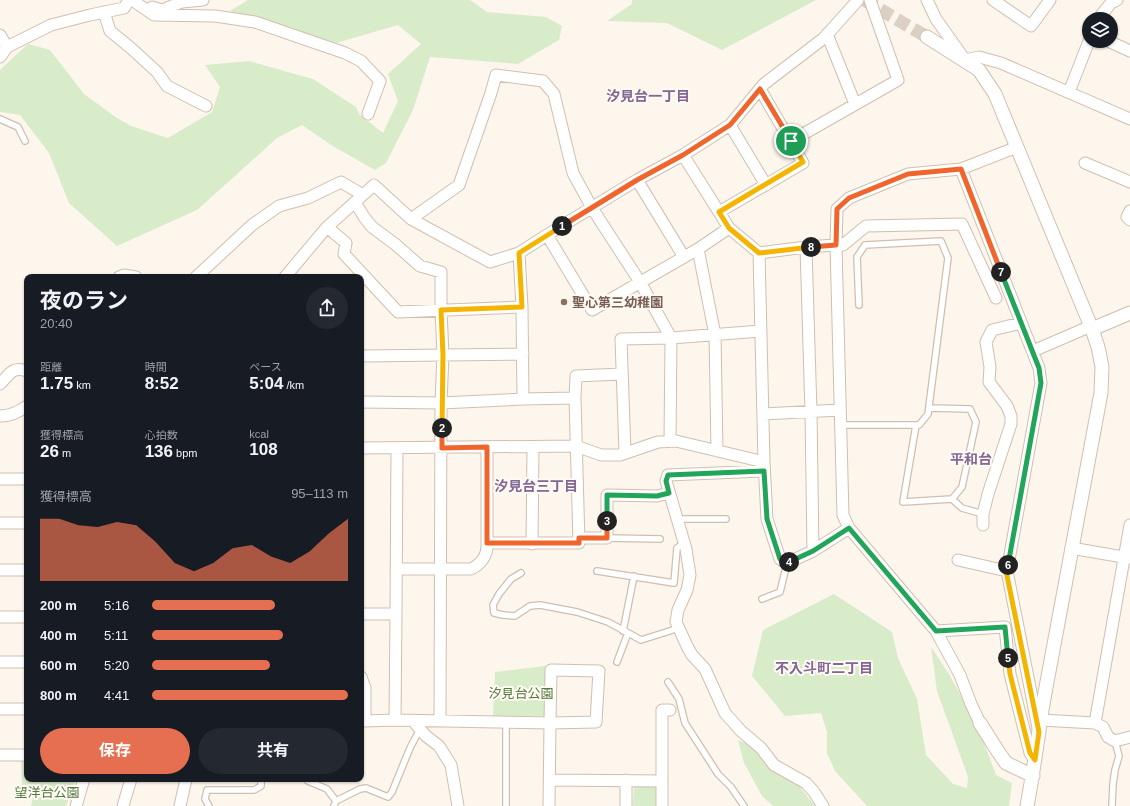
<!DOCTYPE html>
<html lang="ja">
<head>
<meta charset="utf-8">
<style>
  body { margin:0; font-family:Helvetica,"Noto Sans JP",sans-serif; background:#242831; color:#f1f3f6; height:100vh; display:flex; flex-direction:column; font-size:15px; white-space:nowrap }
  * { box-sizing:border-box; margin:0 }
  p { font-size:13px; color:#9ea1a6 }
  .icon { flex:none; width:22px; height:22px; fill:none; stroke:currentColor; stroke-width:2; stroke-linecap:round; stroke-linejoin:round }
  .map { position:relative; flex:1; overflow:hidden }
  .side { position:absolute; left:24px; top:274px; width:340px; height:508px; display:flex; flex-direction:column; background:#171b24; border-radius:8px; box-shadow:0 1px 3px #0004 }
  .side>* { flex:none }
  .tools { position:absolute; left:1082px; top:12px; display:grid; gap:8px }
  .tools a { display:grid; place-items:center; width:36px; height:36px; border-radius:50%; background:#171b24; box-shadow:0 1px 3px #0004; font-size:20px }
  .pin { position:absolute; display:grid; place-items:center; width:34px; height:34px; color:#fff; margin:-17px; border:2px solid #fff; border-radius:50%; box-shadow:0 1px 4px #0007 }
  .km { position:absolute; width:20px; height:20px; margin:-10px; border-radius:50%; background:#222; color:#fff; font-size:11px; line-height:20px; text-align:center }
  .round { display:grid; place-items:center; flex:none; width:42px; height:42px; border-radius:21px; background:#242831 }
  .head { display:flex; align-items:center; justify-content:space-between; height:68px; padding:0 16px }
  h1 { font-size:22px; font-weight:700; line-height:30px }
  .figures { display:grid; grid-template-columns:repeat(3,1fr); gap:6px; height:68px; padding:4px 16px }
  .figures div { display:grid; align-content:center }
  .figures b { font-size:17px; font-weight:700 }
  .figures small { font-size:11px; font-weight:400 }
  .figures p { font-size:11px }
  .chart { height:112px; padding:8px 16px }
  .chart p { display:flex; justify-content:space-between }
  .chart svg { width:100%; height:72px; margin-top:4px; fill:#e76f51; opacity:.7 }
  .primary-button { display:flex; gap:8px; margin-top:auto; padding:8px 16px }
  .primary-button a { flex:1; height:46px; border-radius:24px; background:#e76f51; color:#fff; font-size:16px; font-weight:700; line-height:46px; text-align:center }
  .primary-button a+a { background:#242831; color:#f1f3f6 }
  ul { padding:0 16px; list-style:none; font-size:13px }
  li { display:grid; grid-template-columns:64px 48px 1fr; align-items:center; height:30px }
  li i { height:10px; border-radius:5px; background:#e76f51 }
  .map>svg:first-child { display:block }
  .green { fill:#d8ecc9 }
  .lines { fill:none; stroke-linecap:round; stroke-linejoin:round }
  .tertiary-tunnel { stroke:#dcd0c4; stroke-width:13; stroke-dasharray:13 6; stroke-linecap:butt }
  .service-casing { stroke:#d1beb0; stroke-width:8 }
  .minor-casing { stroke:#d1beb0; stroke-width:13 }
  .tertiary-casing { stroke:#d1beb0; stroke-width:15 }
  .service { stroke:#fff; stroke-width:5.5 }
  .minor { stroke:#fff; stroke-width:11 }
  .tertiary { stroke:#fff; stroke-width:13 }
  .split-1-casing { stroke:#fff; stroke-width:8 }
  .split-2-casing { stroke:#fff; stroke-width:8 }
  .split-3-casing { stroke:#fff; stroke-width:8 }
  .split-4-casing { stroke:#fff; stroke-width:8 }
  .split-5-casing { stroke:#fff; stroke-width:8 }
  .split-6-casing { stroke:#fff; stroke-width:8 }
  .split-7-casing { stroke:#fff; stroke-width:8 }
  .split-8-casing { stroke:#fff; stroke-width:8 }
  .split-9-casing { stroke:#fff; stroke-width:8 }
  .split-1 { stroke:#f0652b; stroke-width:5 }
  .split-2 { stroke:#f5b400; stroke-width:5 }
  .split-3 { stroke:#f0652b; stroke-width:5 }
  .split-4 { stroke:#22a559; stroke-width:5 }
  .split-5 { stroke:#22a559; stroke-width:5 }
  .split-6 { stroke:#f5b400; stroke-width:5 }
  .split-7 { stroke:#22a559; stroke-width:5 }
  .split-8 { stroke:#f0652b; stroke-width:5 }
  .split-9 { stroke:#f5b400; stroke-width:5 }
  .education-dot { fill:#8d6e63; stroke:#fffaf3; stroke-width:1.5 }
  .labels { text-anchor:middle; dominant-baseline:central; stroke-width:4; stroke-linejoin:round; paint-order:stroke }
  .education-label { font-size:13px; font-weight:bold; fill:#785e54; stroke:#fffaf3; text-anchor:start }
  .park-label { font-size:13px; fill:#537a41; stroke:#fffaf3 }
  .neighbourhood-label { font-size:14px; font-weight:bold; fill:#846695; stroke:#fffaf3 }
</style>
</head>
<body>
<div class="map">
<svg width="1130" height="806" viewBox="0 0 1130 806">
  <rect width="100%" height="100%" fill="#fdf6ec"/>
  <path class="green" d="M 248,0 L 470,0 L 487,12 L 546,17 L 562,26 L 559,40 L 518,64 L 430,57 L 413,110 L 386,163 L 375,170 L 331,145 L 302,125 L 277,138 L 197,210 L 117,246 L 69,203 L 49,153 L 20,115 L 0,112 L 0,70 L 28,44 L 50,50 L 84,94 L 117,118 L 131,126 L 168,138 L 212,112 L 220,87 L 205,65 L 249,61 L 313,79 L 356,107 L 359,114 L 383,133 L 398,101 L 388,74 L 421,44 L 398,25 L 336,43 L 230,11 Z
    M 632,0 L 816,0 L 722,50 L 667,23 L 607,21 L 632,4 Z
    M 834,594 L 892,632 L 898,658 L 917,699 L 926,755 L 953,784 L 967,788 L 968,777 L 937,691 L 931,647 L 949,674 L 979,729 L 996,775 L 1012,783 L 1009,806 L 867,806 L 835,771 L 827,753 L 827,732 L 821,713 L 785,716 L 752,676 L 763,630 Z
    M 545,666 L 545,716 L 493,716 L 495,672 Z
    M 738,740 L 775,756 L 815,806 L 773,806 L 762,796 L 744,763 Z
    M 21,761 L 27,761 L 27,779 L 76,779 L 66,806 L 31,806 L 33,798 L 22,788 Z
    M 634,783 L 657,784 L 656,806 L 633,806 Z"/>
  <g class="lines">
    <path class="tertiary-tunnel" d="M 864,0 L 927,37"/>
    <defs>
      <path id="service" d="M 0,119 L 18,127 L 25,141
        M 841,425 L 919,425 L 928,414 L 948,258 L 941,241 L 865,245 L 857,257 L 859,305
        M 916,425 L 903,502 L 952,499 L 962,487 L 976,422 L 970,409 L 929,408
        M 952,499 L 962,508 L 983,514
        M 677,519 L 726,519
        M 607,538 L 660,539
        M 597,571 L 674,583 L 677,548 L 684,543
        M 521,573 L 511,579 L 499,594 L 493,605 L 494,613 L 503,615 L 515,616 L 530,606 L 540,605 L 577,612 L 608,622 L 641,640 L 679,628
        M 762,599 L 780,592 L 787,563
        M 623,631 L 634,576
        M 617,662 L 628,633
        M 668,682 L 679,699 L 685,723 L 718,774 L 731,787 L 744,806
        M 308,781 L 327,789 L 336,801
        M 209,806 L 205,799 L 207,790 L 254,790 L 261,786 L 261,779
        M 334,806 L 336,801 L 360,789 L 366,788 L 388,797 L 392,792 L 410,748 L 420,729
        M 506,806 L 506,722
        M 1112,806 L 1113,784 L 1115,770 L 1119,756 L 1115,741"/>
      <path id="minor" d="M 132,0 L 154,15 L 215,16 L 255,22 L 345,53 L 361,61 L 380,81 L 368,114
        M 927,0 L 936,19 L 965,60 L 979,57 L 1001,63 L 1130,119
        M 993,0 L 1031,26 L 1050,0
        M 152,7 L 162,10 L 182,2 L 203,0
        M 104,12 L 110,31 L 132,49 L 157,72 L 167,86 L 206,106
        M 1098,19 L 1111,3 L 1117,0
        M 827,34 L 855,104
        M 0,35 L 7,47
        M 1108,41 L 1130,51
        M 0,57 L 7,47 L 51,25 L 90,15 L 124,8 L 129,0
        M 1069,92 L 1089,41
        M 730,125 L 766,185
        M 791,141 L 898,80 L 870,0
        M 683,155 L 730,125 L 764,84 L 824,38 L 858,0
        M 1085,163 L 1130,182
        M 961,169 L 1039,368 L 1041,383 L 1007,571 L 1038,728
        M 637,180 L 684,257
        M 1130,211 L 1127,217 L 1130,220
        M 719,212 L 803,163 L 760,89
        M 411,219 L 459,185 L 491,93 L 496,75 L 543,81 L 554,94 L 573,173 L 592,208 L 640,282 L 671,338 L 621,339 L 625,453
        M 327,227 L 346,243 L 344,254 L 398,312 L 522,307
        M 806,247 L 811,412 L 813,551
        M 698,249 L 729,228
        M 519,253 L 522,307 L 523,399
        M 119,277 L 124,275 L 136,277
        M 196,277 L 252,225 L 279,206 L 308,198 L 341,182 L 363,195
        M 285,277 L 327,227 L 355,202
        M 996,298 L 962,224 L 866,226 L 843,245 L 836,245 L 843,515 L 849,528 L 813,551 L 787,563 L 780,559 L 767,519 L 764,462 L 759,253 L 806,247 L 836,245 L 837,209 L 849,198 L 908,174 L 961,169 L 1017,147
        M 1033,351 L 1091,326
        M 361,356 L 523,354
        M 0,384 C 10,374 12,366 27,371
        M 575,398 L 576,376 L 622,374
        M 361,402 L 441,403 L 523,399 L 575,398 L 579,543 L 487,543 L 487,447
        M 763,414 L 840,410
        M 0,416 C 10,416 19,412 27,406
        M 670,441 L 671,338 L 761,331
        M 361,448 L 576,446 L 601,455 L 620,455 L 658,442 L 676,441 L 764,462
        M 717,451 L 715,335 L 698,249 L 592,310 L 547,235 L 637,180 L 683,155 L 729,228 L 759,253
        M 764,471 L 668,475 L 666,481 L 686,549 L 690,575 L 687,590 L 678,610 L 676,622 L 687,646 L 692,655 L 705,669 L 725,713 L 741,731 L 761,748 L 774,765 L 806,783 L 814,792 L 823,806
        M 0,479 L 27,479
        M 0,523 L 27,523
        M 983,525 L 983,514 L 988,494 L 1011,424 L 1011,416 L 1007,406 L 989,382 L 990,367 L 986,342 L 992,330 L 1021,323
        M 849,528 L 936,631 L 960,675 L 971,704 L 980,723
        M 579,538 L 607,538 L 607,495 L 657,496 L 669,493
        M 532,544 L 533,447
        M 1071,548 L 1129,558
        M 958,560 L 1007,571
        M 396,569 L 471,569 C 481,564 488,555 487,543
        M 0,570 L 27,570
        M 361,614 L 396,614 L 397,448
        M 396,614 L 395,720 L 550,723 L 549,806
        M 0,617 L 27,617
        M 936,631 L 1005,627 L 1010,674 L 1030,753 L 1035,760
        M 0,662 L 27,662
        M 551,670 L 599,671 L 596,722 L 550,723 Z
        M 361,677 L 365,688 L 365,721 L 395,720
        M 0,709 L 27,709
        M 1041,720 L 1095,723 L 1103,727 L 1108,737 L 1115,741 L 1130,737
        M 413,721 L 426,736 L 439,746 L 451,765 L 458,806
        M 440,721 L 441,403 L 443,355 L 441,310 L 441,272 L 420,266 L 395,244 L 372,227 L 364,217 L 355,202 L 374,185 L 411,219 L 490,262 L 519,253 L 547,235
        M 1095,723 L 1130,525
        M 0,755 L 27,755
        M 550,780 L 662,781
        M 626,780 L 626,806
        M 76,806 L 84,779
        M 123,806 L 131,779
        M 180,806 L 186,779
        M 662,806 L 662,710 L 670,710"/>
      <path id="tertiary" d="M 927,37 L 979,70 L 995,94 L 1092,329 L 1098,347 L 1102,367 L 1101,393 C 1082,494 1063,596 1044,698 C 1038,734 1034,770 1027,806
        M 1092,329 L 1130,313
        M 980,723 L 997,750 L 1006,763 L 1033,776"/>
    </defs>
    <use href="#service" class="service-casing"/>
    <use href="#minor" class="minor-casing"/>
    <use href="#tertiary" class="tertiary-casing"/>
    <use href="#service" class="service"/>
    <use href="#minor" class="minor"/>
    <use href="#tertiary" class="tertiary"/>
  </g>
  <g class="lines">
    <defs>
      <path id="split-1" d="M 562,226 L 637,180 L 683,155 L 730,125 L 760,89 L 791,141"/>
      <path id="split-2" d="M 442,428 L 443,355 L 441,310 L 522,307 L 519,253 L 562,226"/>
      <path id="split-3" d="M 442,428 L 442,448 L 487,447 L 487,543 L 579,543 L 579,538 L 607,538 L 607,521"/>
      <path id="split-4" d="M 607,521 L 607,495 L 657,496 L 669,493 L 666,481 L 668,475 L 764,471 L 767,519 L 780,559 L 787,563 L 789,562"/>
      <path id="split-5" d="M 789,562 L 813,551 L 849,528 L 936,631 L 1005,627 L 1008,658"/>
      <path id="split-6" d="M 1008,565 L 1006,571 L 1039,732 L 1035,760 L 1030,753 L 1010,674 L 1008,658"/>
      <path id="split-7" d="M 1001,272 L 1039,368 L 1041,383 L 1008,565"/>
      <path id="split-8" d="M 811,247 L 836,245 L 837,209 L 849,198 L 908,174 L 961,169 L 1001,272"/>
      <path id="split-9" d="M 791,141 L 803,162 L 719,212 L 729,228 L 759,253 L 811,247"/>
    </defs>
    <use href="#split-1" class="split-1-casing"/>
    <use href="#split-2" class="split-2-casing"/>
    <use href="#split-3" class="split-3-casing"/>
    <use href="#split-4" class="split-4-casing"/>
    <use href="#split-5" class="split-5-casing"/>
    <use href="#split-6" class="split-6-casing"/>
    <use href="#split-7" class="split-7-casing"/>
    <use href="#split-8" class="split-8-casing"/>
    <use href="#split-9" class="split-9-casing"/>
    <use href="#split-1" class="split-1"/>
    <use href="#split-2" class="split-2"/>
    <use href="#split-3" class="split-3"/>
    <use href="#split-4" class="split-4"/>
    <use href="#split-5" class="split-5"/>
    <use href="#split-6" class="split-6"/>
    <use href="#split-7" class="split-7"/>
    <use href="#split-8" class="split-8"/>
    <use href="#split-9" class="split-9"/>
  </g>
  <circle class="education-dot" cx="564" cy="302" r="4"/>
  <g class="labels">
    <g class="education-label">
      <text x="572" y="302">聖心第三幼稚園</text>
    </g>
    <g class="park-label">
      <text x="521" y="693">汐見台公園</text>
      <text x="47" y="792">望洋台公園</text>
    </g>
    <g class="neighbourhood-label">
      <text x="648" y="96">汐見台一丁目</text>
      <text x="971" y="459">平和台</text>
      <text x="536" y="486">汐見台三丁目</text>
      <text x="824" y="668">不入斗町二丁目</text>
    </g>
  </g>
</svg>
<div class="tools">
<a><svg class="icon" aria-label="layers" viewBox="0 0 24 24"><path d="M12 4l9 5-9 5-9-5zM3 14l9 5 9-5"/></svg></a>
</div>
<div class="pin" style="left:791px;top:141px;background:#1e9e55"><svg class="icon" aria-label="arrive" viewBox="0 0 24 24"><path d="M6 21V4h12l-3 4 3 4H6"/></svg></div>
<b class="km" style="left:562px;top:226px">1</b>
<b class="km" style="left:442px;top:428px">2</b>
<b class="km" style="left:607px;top:521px">3</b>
<b class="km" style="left:789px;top:562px">4</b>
<b class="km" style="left:1008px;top:658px">5</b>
<b class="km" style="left:1008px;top:565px">6</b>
<b class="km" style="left:1001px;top:272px">7</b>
<b class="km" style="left:811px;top:247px">8</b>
<section class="side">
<div class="head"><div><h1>夜のラン</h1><p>20:40</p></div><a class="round"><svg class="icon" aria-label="share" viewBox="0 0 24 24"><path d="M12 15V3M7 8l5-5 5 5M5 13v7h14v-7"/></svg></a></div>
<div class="figures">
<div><p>距離</p><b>1.75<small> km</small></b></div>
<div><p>時間</p><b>8:52</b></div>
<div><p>ペース</p><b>5:04<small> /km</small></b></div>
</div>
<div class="figures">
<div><p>獲得標高</p><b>26<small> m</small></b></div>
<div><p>心拍数</p><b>136<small> bpm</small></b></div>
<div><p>kcal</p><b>108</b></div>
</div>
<div class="chart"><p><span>獲得標高</span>95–113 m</p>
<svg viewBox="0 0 160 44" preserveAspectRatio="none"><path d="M0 44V6L10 6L20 10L30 11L40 8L50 10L60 20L70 33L80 38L90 33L100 24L110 22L120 29L130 33L140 26L150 15L160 6V44z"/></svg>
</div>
<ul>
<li><b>200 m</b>5:16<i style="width:63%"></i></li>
<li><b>400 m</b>5:11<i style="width:67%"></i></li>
<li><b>600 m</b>5:20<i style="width:60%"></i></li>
<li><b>800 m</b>4:41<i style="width:100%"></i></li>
</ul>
<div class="primary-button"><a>保存</a><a>共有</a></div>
</section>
</div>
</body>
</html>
